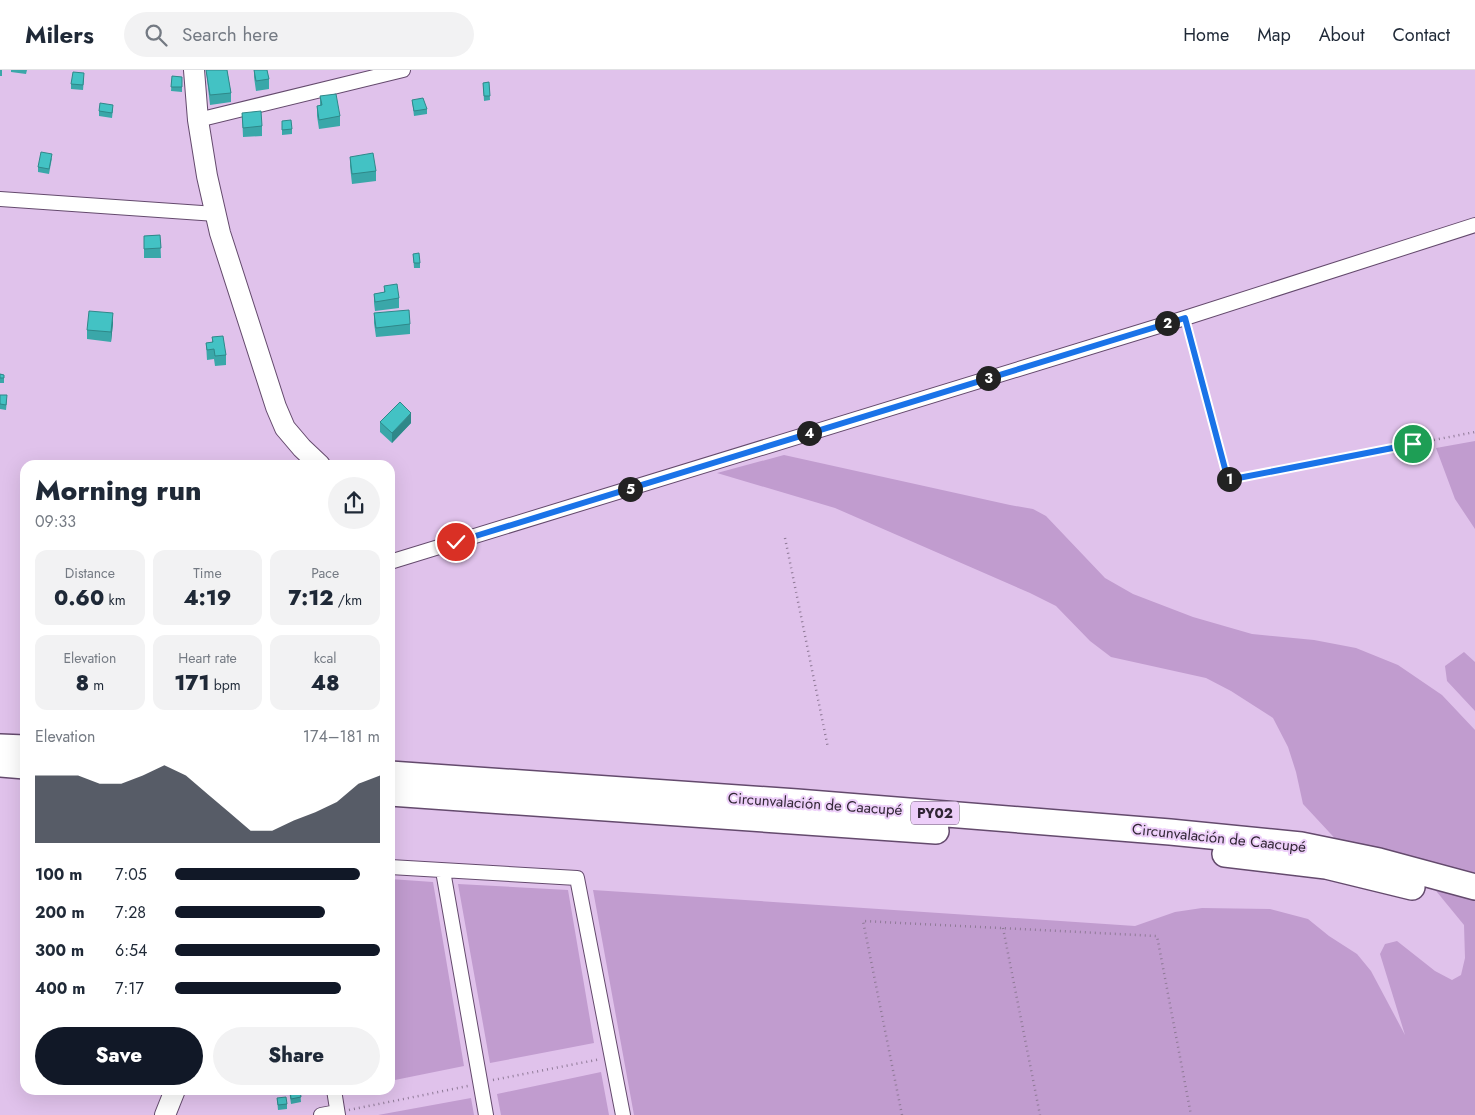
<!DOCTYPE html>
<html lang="en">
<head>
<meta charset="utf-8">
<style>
  body { margin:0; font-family:Jost,sans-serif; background:#f2f2f3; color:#1f2937; height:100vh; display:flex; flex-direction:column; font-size:19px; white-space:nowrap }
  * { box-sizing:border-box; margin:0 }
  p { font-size:16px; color:#747a83 }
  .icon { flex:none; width:28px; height:28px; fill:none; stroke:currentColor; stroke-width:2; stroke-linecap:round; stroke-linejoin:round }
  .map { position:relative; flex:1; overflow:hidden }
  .sheet { position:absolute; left:20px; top:390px; width:375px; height:635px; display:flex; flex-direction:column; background:#fff; border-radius:15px; box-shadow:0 5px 20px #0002 }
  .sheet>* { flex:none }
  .pin { position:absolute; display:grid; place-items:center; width:42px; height:42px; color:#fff; margin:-21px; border:2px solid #fff; border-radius:50%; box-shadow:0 1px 5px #0007 }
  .km { position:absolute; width:25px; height:25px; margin:-12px; border-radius:50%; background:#222; color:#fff; font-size:14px; line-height:25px; text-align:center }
  .round { display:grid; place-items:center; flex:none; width:52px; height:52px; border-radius:26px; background:#f2f2f3 }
  .head { display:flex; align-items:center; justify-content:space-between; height:85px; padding:0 15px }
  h1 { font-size:28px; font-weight:800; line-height:38px }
  .figures { display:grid; grid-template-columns:repeat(3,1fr); gap:8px; height:85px; padding:5px 15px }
  .figures div { display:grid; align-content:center; border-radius:12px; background:#f2f2f3; text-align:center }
  .figures b { font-size:21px; font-weight:800 }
  .figures small { font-size:14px; font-weight:400 }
  .figures p { font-size:14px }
  .chart { height:140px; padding:10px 15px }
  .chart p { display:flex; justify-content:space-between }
  .chart svg { width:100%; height:90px; margin-top:5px; fill:#111827; opacity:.7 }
  .action { display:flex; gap:10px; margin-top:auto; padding:10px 15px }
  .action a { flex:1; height:58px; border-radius:30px; background:#111827; color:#fff; font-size:20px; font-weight:800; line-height:58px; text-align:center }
  .action a+a { background:#f2f2f3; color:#1f2937 }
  ul { padding:0 15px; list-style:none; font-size:16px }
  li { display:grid; grid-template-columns:80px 60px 1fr; align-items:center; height:38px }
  li i { height:12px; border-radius:6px; background:#111827 }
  header { display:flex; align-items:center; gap:30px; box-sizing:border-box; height:70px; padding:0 25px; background:#fff; border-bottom:1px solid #e0e1e3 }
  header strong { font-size:24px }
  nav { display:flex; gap:28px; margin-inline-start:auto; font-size:18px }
  .search { width:350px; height:45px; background:#f2f2f3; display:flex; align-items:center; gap:12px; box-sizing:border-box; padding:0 18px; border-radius:28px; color:#747a83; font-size:19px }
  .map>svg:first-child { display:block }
  .green { fill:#c19ccf }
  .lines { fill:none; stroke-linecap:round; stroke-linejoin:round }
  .street-casing { stroke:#644a6d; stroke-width:16 }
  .secondary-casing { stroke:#644a6d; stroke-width:22 }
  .highway-casing { stroke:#644a6d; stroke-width:28 }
  .path { stroke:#8f7a97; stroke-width:2.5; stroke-dasharray:1 4; stroke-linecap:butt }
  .street { stroke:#fff; stroke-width:14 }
  .secondary { stroke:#fff; stroke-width:20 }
  .highway { stroke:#fff; stroke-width:25 }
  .wall { fill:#3aa7a9 }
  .shaded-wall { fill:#2f8889 }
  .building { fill:#43c2c4; stroke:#2f8889 }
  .route-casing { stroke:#fff; stroke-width:10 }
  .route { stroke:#1a73e8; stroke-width:6 }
  .labels { text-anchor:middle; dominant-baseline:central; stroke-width:4; stroke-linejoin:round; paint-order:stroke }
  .shield { fill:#edcff9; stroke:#695970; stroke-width:1 }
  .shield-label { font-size:14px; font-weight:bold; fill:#312635 }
  .street-label { font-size:15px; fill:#312635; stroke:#edcff9 }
</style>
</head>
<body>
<header>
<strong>Milers</strong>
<div class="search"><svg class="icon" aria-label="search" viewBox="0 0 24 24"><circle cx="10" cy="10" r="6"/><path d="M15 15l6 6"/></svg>Search here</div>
<nav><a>Home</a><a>Map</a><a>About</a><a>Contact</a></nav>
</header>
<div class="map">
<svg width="1475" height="1045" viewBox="0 0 1475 1045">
  <rect width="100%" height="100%" fill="#e0c2eb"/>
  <path class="green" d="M 1475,371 L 1475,459 L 1455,429 L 1436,378 Z
    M 784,385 L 1010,435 L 1033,439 L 1046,446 L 1105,508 L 1133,524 L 1193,547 L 1252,564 L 1314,570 L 1356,578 L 1398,595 L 1442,625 L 1475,660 L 1475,1045 L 634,1045 L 593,820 L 1135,856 L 1175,842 L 1202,838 L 1270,839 L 1308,849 L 1329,866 L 1357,884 L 1371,901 L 1405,965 L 1380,884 L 1385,874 L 1397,871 L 1435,901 L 1452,910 L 1461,905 L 1465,888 L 1464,855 L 1432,816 L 1355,790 L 1303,734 L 1296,702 L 1288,677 L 1273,648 L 1231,621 L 1206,608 L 1111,587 L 1090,571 L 1056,536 L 1030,523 L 835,438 L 717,403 Z
    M 1464,582 L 1475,592 L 1475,641 L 1447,611 L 1445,596 Z
    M 390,809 L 433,812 L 464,996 L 390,1011 Z
    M 458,814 L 568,820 L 594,973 L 490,993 Z
    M 601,1002 L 609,1045 L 501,1045 L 497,1024 Z
    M 471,1028 L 474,1045 L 378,1045 Z"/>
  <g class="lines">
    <defs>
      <path id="street" d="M 198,50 L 403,0
        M 0,129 L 216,144
        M 390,492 L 1185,248 L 1475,155
        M 390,797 L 577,808 L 623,1045
        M 443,801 L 486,1045
        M 334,1020 L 338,1045
        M 321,1045 L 337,1042"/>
      <path id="secondary" d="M 194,0 L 198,50 L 207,106 L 220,163 L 276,337 L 285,358 L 302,378 L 320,395
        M 165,1045 L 175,1020"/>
      <path id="highway" d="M 0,677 L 25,678
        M 0,694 L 25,696
        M 390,704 L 797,732 L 1170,762 L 1301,775 L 1379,791 L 1475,817
        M 390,723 L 936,761
        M 1225,784 L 1326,796 L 1412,817"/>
    </defs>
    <use href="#street" class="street-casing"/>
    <use href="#secondary" class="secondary-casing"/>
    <use href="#highway" class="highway-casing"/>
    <path class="path" d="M 1188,260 L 1228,410 L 1475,362
      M 785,468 L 828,678
      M 1003,858 L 1040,1045
      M 493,1010 L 601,989
      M 349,1040 L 468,1016
      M 902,1045 L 863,851 L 1157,866 L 1191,1045"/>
    <use href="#street" class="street"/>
    <use href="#secondary" class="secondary"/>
    <use href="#highway" class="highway"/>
  </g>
  <path class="wall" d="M 0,0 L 2,0 L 2,6 L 0,6 Z
    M 11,0 L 27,0 L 26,4 L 11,2 Z
    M 206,0 L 227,0 L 231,23 L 231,32 L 210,35 Z
    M 254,0 L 267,0 L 269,9 L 269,19 L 256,21 L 254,7 Z
    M 172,6 L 182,7 L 182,22 L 171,21 Z
    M 84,8 L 83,20 L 71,19 L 71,14 Z
    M 489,12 L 490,30 L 484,31 L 483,13 Z
    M 320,26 L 340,46 L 340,56 L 319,59 L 317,46 L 317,36 L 320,36 Z
    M 412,30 L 427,39 L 427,44 L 414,46 Z
    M 113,39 L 112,48 L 99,46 L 99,41 Z
    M 242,43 L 262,56 L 262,66 L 243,67 Z
    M 282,51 L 292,59 L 292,64 L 282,65 Z
    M 350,87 L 376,101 L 376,111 L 352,114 L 350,96 Z
    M 52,88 L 49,104 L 38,102 L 38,97 Z
    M 160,165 L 161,188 L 144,188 L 144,166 Z
    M 413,184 L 420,193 L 420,198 L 414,198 Z
    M 384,216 L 399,228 L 399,238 L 375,241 L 374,233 L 374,224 L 384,222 Z
    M 374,243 L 410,254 L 410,264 L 376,267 L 374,253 Z
    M 113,253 L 111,272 L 87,269 L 87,260 Z
    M 212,267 L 226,285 L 226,295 L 215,296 L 214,289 L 207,290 L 206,273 L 212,272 Z
    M 0,304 L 4,305 L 4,313 L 0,313 Z
    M 0,325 L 7,330 L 6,340 L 0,339 Z
    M 380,352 L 411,353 L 392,373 L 380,362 Z
    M 289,1020 L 300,1020 L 301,1032 L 291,1034 Z
    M 277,1028 L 287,1034 L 287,1039 L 278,1040 Z"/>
  <path class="shaded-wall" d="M 113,243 L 113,253 L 111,272 L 111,262 Z
    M 411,343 L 411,353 L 392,373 L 392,363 Z"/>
  <path class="building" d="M 206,0 L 227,0 L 231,23 L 210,25 Z
    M 254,0 L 267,0 L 269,9 L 256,11 Z
    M 73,2 L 84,3 L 83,15 L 71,14 Z
    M 172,6 L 182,7 L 182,17 L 171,17 Z
    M 489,12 L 490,26 L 484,26 L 483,13 Z
    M 336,24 L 340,46 L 319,50 L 317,36 L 322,35 L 320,26 Z
    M 423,28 L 427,39 L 414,41 L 412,30 Z
    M 100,33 L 113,35 L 112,43 L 99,41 Z
    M 261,41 L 262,56 L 243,58 L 242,43 Z
    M 291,50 L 292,59 L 282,60 L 282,51 Z
    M 41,82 L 52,84 L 49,99 L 38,97 Z
    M 373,83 L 376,101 L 352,104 L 350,87 Z
    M 160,165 L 161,178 L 144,179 L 144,166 Z
    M 419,183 L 420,193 L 414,193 L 413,184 Z
    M 397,214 L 399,228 L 375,232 L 374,224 L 385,222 L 384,216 Z
    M 409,240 L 410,254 L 376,258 L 374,243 Z
    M 89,241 L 113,243 L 111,262 L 87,260 Z
    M 223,266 L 226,285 L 215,286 L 214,279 L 207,280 L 206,273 L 213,272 L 212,267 Z
    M 0,304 L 4,305 L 4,308 L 0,308 Z
    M 0,325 L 7,325 L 6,335 L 0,334 Z
    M 400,332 L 411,343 L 392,363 L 380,352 Z
    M 290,1020 L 300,1020 L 301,1027 L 291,1029 Z
    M 286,1027 L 287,1034 L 278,1035 L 277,1028 Z"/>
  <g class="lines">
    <defs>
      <path id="route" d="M 456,472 L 1185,248 L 1228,410 L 1413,374"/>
    </defs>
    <use href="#route" class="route-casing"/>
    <use href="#route" class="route"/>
  </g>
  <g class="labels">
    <rect class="shield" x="911" y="731.5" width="48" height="23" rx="4"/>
    <g class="shield-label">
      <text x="935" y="743">PY02</text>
    </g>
    <g class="street-label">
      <text transform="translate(815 734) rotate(4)">Circunvalación de Caacupé</text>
      <text transform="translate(1219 768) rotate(6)">Circunvalación de Caacupé</text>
    </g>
  </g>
</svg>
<div class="pin" style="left:1413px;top:374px;background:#1e9e55"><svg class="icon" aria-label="arrive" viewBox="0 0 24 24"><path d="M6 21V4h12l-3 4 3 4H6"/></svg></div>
<div class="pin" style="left:456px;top:472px;background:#d93025"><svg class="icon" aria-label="check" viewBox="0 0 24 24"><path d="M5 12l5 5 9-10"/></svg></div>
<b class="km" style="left:1229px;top:409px">1</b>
<b class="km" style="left:1167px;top:253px">2</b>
<b class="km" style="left:988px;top:308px">3</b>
<b class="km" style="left:809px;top:363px">4</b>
<b class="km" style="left:630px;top:419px">5</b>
<section class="sheet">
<div class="head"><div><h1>Morning run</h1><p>09:33</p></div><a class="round"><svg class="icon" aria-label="share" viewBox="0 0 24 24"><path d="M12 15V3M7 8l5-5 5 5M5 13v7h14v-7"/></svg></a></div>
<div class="figures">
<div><p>Distance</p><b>0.60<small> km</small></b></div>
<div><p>Time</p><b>4:19</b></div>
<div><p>Pace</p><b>7:12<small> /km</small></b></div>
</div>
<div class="figures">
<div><p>Elevation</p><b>8<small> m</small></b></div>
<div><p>Heart rate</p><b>171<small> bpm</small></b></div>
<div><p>kcal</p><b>48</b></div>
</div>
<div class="chart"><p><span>Elevation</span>174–181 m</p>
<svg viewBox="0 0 160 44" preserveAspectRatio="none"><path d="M0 44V11L10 11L20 11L30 15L40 15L50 11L60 6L70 11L80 20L90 29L100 38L110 38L120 33L130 29L140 24L150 15L160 11V44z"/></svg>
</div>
<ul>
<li><b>100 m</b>7:05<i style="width:90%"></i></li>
<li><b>200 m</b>7:28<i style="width:73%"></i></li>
<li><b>300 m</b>6:54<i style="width:100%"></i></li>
<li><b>400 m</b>7:17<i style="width:81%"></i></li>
</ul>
<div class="action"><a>Save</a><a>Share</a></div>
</section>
</div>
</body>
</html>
